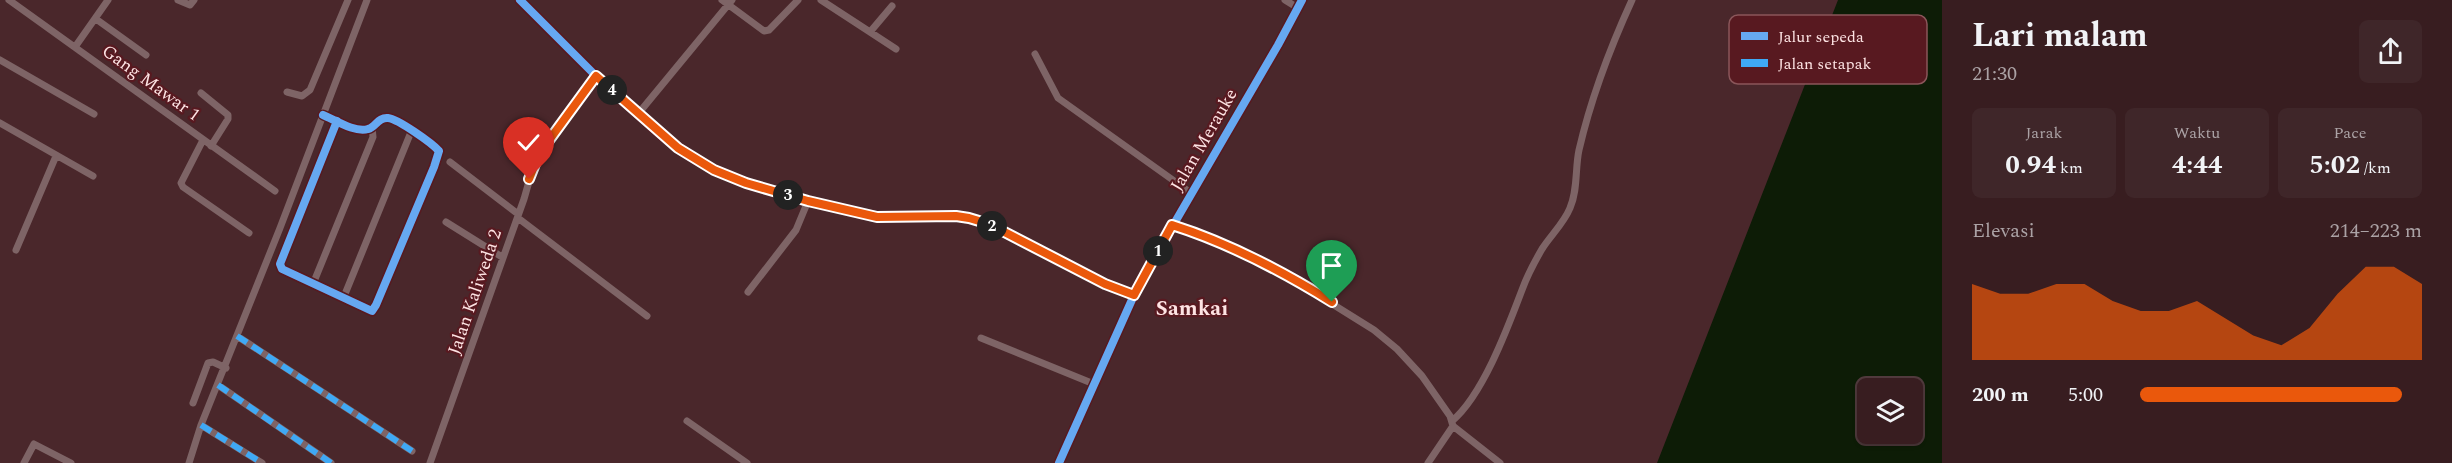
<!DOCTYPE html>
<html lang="id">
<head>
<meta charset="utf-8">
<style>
  body { margin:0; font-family:Spectral,serif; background:#3f2629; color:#f1f3f6; height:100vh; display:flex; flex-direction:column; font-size:22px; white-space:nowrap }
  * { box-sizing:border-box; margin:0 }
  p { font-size:20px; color:#aba2a5 }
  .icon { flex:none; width:33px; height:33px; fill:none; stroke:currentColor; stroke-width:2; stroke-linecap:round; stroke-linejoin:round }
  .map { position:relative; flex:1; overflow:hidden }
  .side { display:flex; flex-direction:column; background:#381d20; width:510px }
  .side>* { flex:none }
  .fabs { position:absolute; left:1857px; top:378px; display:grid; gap:12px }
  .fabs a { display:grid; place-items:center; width:66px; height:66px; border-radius:9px; background:#381d20; box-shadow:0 2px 4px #0004,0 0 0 2px #523b3e; font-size:30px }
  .pin { position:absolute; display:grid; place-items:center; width:51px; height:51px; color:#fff; margin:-62px -26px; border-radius:50% 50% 50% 0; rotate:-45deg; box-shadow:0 0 6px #0007 }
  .pin .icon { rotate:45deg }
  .km { position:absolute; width:30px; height:30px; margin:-15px; border-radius:50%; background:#222; color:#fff; font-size:16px; line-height:30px; text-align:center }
  .round { display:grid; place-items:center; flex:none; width:63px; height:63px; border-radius:9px; background:#3f2629 }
  .headline { display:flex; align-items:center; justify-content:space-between; height:102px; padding:0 30px }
  h1 { font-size:33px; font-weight:700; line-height:45px }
  .stats { display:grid; grid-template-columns:repeat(3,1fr); gap:9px; height:102px; padding:6px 30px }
  .stats div { display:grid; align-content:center; border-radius:9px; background:#3f2629; text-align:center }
  .stats b { font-size:26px; font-weight:700 }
  .stats small { font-size:16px; font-weight:400 }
  .stats p { font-size:16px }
  .chart { height:168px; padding:12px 30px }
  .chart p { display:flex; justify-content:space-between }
  .chart svg { width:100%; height:108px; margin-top:6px; fill:#ea580c; opacity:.7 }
  ul { padding:0 30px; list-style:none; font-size:20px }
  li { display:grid; grid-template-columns:96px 72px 1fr; align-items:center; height:45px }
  li i { height:15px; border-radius:8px; background:#ea580c }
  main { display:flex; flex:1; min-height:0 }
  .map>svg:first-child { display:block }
  .water { fill:#0d1c06; fill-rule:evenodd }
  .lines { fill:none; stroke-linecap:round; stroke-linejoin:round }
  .minor { stroke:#7e6466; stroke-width:7 }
  .tertiary { stroke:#7e6466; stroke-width:8 }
  .quiet { stroke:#3fa9f5; stroke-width:6; stroke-dasharray:12 6; stroke-linecap:butt }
  .cycleway-casing { stroke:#581920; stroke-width:11 }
  .cycleway { stroke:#66a8f1; stroke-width:8 }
  .route-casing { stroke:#fff; stroke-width:12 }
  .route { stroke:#ea580c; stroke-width:8 }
  .labels { text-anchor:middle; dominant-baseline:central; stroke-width:4.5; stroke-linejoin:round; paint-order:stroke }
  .street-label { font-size:18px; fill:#fde3e3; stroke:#581920 }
  .quarter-label { font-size:21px; font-weight:bold; fill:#fde3e3; stroke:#581920 }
  .key { fill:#581920; stroke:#8a565a; stroke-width:1.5 }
  .key-label { font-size:16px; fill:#fde3e3 }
</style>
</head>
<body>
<main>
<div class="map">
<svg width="1942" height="463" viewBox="0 0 1942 463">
  <rect width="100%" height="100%" fill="#4a272b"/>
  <path class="water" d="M 1838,0 L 1942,0 L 1942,463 L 1657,463 ZM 1868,388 L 1912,388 L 1912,434 L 1868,434 Z"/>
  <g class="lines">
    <path class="minor" d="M 9,0 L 275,191
      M 178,0 L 190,5 L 194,0
      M 722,0 L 764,31 L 769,30 L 798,0
      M 821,0 L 870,32 L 892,6
      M 1285,0 L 1298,8
      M 96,19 L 146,55
      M 870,32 L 896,49
      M 75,47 L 108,0
      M 1035,54 L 1058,98 L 1191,193
      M 0,60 L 94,114
      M 287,92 L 302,96 L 310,90 L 348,0
      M 201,93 L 228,115 L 228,119 L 211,146
      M 638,114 L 732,0
      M 323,115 C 335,120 355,133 368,129 C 376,127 378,117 388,118 C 398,119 432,143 439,151 L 434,167 L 376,305 L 372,311 L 282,269 L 280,264 L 337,121
      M 0,123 L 93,176
      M 203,140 L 181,183 L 183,187 L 249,233
      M 450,162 L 518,214
      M 518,218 L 647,316
      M 446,222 L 502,257
      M 1172,225 L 1208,236 L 1281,272 L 1374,330 L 1397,349 L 1422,376 L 1450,416 L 1453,426 L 1500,463
      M 16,250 L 56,156
      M 313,284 L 373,137 L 372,127
      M 748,292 L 796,230 L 808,201
      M 343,299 L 411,132
      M 237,336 L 412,451
      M 981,338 L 1094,384
      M 218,385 L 331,463
      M 193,403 L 208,363 L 213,362 L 226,368
      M 687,421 L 747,463
      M 1452,421 C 1483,395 1508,327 1522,290 C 1527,276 1535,261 1542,249 C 1551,235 1564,223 1570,208 C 1578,190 1575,168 1579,150 C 1591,98 1610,48 1632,0
      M 201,425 L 262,463
      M 24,463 L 34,444 L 71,463
      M 189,463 L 201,425 L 280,228 L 367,0
      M 430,463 L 524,199 L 534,164 L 596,76
      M 1428,463 L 1453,426"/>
    <path class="tertiary" d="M 520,0 L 594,74 L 660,134 L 696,160 L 713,169 L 746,183 L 808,201 L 877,217 L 956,216 L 969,218 L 989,224 L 1105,284 L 1134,295
      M 1059,463 L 1139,284 L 1278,45 L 1302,0"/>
    <path class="quiet" d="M 237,336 L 412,451
      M 218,385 L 331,463
      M 201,425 L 262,463"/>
    <defs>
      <path id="cycleway" d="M 520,0 L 594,74 L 660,134 L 696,160 L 713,169 L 746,183 L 808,201 L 877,217 L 956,216 L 969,218 L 989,224 L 1105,284 L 1134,295
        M 323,115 C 335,120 355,133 368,129 C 376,127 378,117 388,118 C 398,119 432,143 439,151 L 434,167 L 376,305 L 372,311 L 282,269 L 280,264 L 337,121
        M 1059,463 L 1139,284 L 1278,45 L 1302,0"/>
    </defs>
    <use href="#cycleway" class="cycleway-casing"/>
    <use href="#cycleway" class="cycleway"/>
  </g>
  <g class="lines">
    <defs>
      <path id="route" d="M 529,179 L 539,154 L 596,76 L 678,148 L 714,170 L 746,183 L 808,201 L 877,217 L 956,216 L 969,218 L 989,224 L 1105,284 L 1134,295 L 1172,225 C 1229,243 1282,271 1332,302"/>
    </defs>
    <use href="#route" class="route-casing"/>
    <use href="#route" class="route"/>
  </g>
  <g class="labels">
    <g class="street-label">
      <text transform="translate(151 83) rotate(36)">Gang Mawar 1</text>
      <text transform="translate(1204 140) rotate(-60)">Jalan Merauke</text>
      <text transform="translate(475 292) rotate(-71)">Jalan Kaliweda 2</text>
    </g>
    <g class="quarter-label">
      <text x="1192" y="309">Samkai</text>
    </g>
  </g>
  <rect x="1729" y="15" width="198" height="69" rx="9" class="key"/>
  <rect x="1741" y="32" width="27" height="8" fill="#66a8f1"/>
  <rect x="1741" y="59" width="27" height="8" fill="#3fa9f5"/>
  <g class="key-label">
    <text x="1778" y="42">Jalur sepeda</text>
    <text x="1778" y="69">Jalan setapak</text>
  </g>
</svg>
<div class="fabs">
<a><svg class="icon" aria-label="layers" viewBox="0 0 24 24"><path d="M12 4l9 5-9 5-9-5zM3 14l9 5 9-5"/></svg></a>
</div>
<div class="pin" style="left:1332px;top:302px;background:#1e9e55"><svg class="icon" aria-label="arrive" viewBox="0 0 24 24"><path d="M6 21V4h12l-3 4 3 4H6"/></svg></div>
<div class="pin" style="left:529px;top:179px;background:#d93025"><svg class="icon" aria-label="check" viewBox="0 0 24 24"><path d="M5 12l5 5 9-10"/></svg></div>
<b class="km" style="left:1158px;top:251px">1</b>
<b class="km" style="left:992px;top:226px">2</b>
<b class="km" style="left:788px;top:195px">3</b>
<b class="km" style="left:612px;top:90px">4</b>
</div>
<section class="side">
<div class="headline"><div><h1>Lari malam</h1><p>21:30</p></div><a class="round"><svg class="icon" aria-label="share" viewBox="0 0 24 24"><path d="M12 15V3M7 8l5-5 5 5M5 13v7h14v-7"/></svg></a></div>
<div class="stats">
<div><p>Jarak</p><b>0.94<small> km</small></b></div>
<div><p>Waktu</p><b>4:44</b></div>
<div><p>Pace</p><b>5:02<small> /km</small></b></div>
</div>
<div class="chart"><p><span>Elevasi</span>214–223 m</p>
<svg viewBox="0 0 160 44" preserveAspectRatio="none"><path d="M0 44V13L10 17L20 17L30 13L40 13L50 20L60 24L70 24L80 20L90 27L100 34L110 38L120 31L130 17L140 6L150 6L160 13V44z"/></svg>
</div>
<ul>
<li><b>200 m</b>5:00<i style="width:93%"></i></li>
</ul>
</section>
</main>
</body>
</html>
